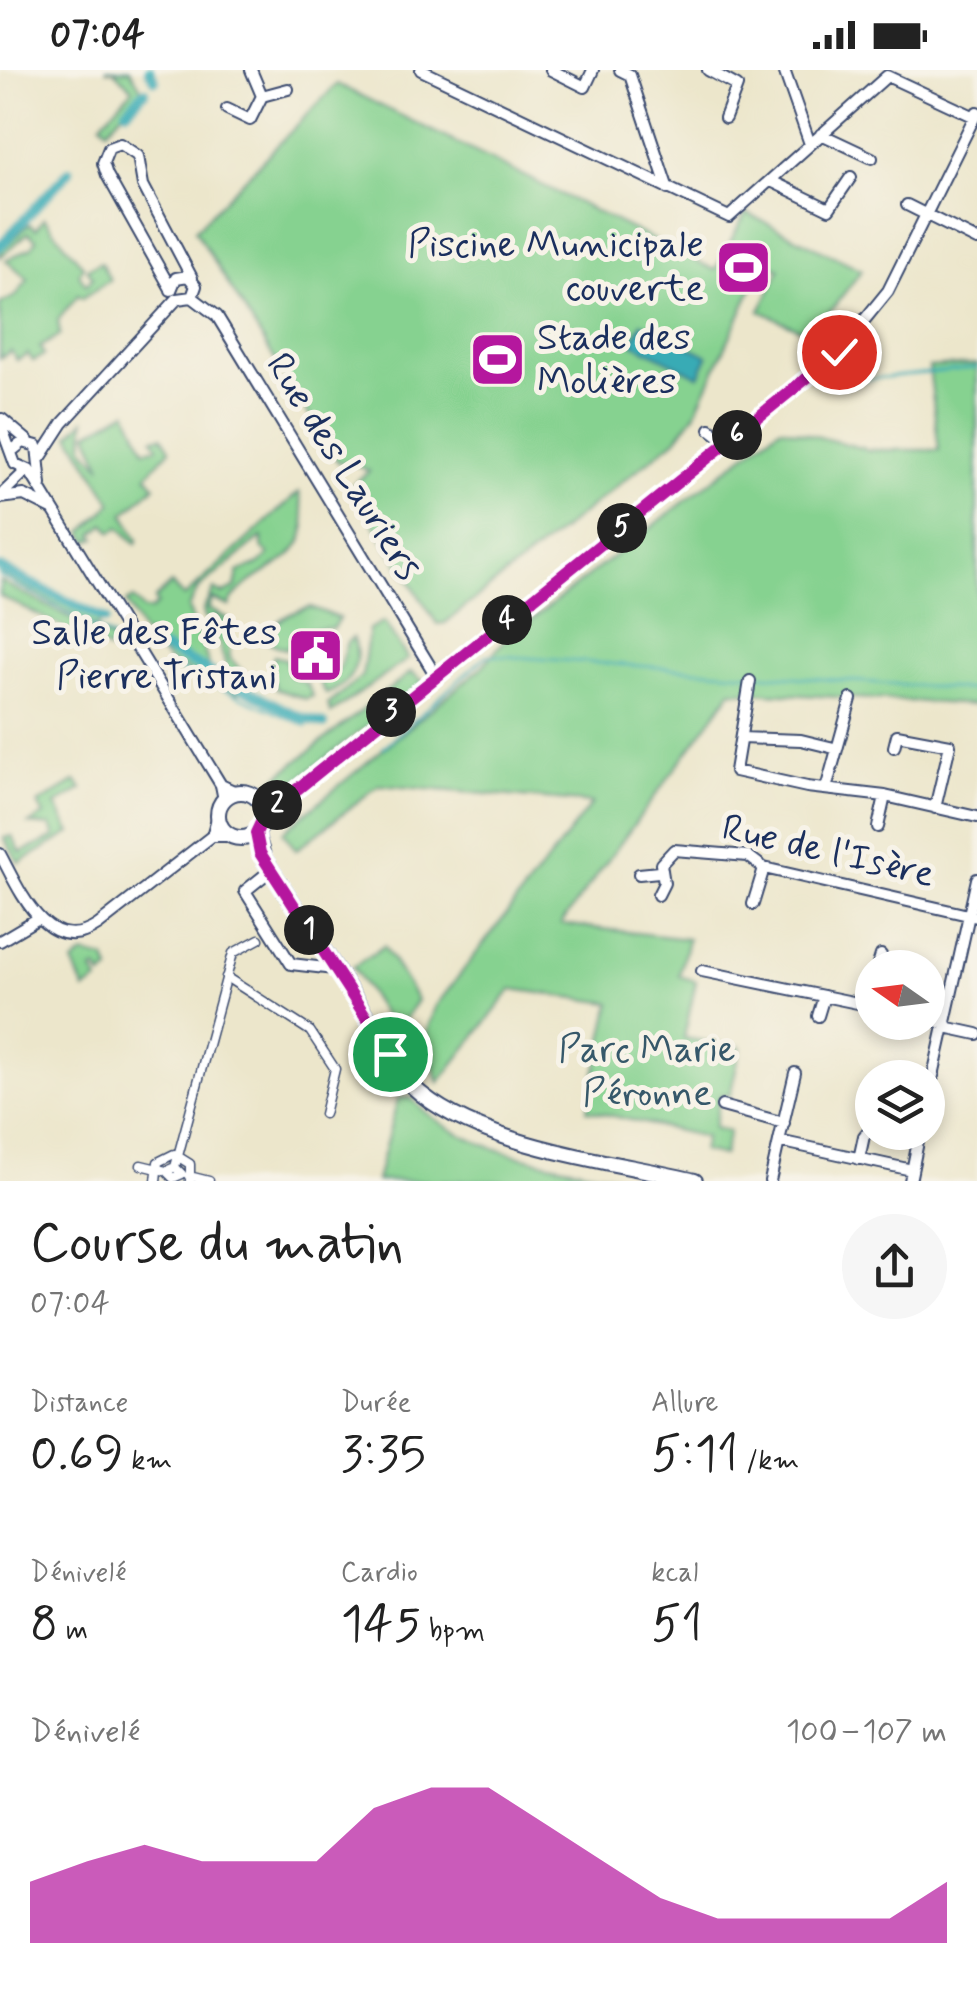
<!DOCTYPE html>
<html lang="fr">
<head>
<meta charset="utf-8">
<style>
  body { margin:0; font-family:Mynerve,sans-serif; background:#f6f6f6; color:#222; height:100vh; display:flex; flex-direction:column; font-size:38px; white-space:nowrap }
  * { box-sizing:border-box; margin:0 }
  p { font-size:32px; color:#767676 }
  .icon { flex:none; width:55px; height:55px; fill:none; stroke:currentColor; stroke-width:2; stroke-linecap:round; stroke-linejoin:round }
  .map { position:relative; height:1111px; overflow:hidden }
  .side { display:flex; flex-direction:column; background:#fff; flex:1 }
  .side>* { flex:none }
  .needle { width:65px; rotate:284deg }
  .controls { position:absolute; left:855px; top:880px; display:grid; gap:20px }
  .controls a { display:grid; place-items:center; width:90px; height:90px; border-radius:50%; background:#fff; box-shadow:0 5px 15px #0003; font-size:50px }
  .pin { position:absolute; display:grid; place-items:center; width:85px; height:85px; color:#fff; margin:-42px; border:5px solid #fff; border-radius:50%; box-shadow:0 2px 10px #0007 }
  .km { position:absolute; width:50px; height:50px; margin:-25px; border-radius:50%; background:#222; color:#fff; font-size:28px; line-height:50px; text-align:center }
  .round { display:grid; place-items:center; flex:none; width:105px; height:105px; border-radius:52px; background:#f6f6f6 }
  .head { display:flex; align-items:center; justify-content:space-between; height:170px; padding:0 30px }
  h1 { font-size:55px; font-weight:600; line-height:75px }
  .stats { display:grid; grid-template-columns:repeat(3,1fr); gap:15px; height:170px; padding:10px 30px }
  .stats div { display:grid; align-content:center }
  .stats b { font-size:50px; font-weight:600 }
  .stats small { font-size:28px; font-weight:400 }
  .stats p { font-size:28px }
  .chart { height:280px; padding:20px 30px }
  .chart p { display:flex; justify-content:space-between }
  .chart svg { width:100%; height:180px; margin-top:10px; fill:#b5179e; opacity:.7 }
  .status { display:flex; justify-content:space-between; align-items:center; height:70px; padding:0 50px; background:#fff; direction:ltr }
  .status svg { height:28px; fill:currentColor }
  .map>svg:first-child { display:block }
  .green { fill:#86d290; stroke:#508077; stroke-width:2.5 }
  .water { fill:#39abb5; stroke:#2a6d8a; stroke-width:2.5 }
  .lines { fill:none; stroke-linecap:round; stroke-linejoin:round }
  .stream { stroke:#39abb5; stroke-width:2.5 }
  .canal { stroke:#39abb5; stroke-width:10 }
  .pedestrian-casing { stroke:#3a4a6e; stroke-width:11 }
  .minor-casing { stroke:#3a4a6e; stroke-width:14 }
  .tertiary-casing { stroke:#3a4a6e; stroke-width:18 }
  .pedestrian { stroke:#fff; stroke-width:8 }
  .minor { stroke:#fff; stroke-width:10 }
  .tertiary { stroke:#fff; stroke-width:14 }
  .route-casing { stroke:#fff; stroke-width:20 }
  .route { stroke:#b5179e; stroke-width:12 }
  .labels { text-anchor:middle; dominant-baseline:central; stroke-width:10; stroke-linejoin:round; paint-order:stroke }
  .poi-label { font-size:38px; fill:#1b2f5e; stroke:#f7f3e8; text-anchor:end }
  .street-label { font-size:38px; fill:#1b2f5e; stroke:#f7f3e8 }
  .park-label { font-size:38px; fill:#36586a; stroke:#f7f3e8 }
</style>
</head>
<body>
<div class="status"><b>07:04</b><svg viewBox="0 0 49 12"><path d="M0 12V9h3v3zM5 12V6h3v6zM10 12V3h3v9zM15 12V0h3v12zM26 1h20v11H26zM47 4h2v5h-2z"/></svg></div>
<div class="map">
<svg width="977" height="1111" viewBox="0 0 977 1111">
  <rect width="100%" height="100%" fill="#f7f3e8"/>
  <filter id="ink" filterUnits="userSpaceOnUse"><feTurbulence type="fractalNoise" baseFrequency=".01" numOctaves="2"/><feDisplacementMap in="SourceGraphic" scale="20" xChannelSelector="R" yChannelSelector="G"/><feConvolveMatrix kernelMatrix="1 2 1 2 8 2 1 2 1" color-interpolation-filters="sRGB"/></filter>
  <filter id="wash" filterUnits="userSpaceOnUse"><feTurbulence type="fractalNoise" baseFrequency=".0048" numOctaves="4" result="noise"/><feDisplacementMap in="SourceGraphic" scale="40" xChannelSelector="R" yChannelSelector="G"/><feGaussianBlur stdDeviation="2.25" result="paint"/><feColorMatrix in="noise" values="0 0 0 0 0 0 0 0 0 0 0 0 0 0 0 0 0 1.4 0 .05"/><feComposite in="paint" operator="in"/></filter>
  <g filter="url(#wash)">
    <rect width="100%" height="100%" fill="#ece6cb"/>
    <path class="green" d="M 105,0 L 130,0 L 143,21 L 107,59 L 101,53 L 133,19 L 113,0 Z
      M 337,14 L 715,200 L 746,143 L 862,200 L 812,265 L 760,241 L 780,199 L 764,192 L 695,344 L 676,369 L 445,553 L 437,554 L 350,417 L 369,401 L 350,392 L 338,392 L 195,160 Z
      M 44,148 L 83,196 L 79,204 L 86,215 L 93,208 L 87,198 L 101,192 L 110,210 L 82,228 L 78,225 L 58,250 L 60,265 L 40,277 L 44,285 L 33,291 L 28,284 L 17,290 L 11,281 L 0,288 L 0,234 L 17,225 L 28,209 L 6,190 L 32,177 L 36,169 L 28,163 L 0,187 L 0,181 L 29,154 L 36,159 Z
      M 977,294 L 977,635 L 732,621 L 561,854 L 688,869 L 679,906 L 696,911 L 684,968 L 741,977 L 730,1025 L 720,1025 L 714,1058 L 729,1061 L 723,1086 L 702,1081 L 705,1067 L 587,1040 L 611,933 L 512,919 L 439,1013 L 424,969 L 435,937 L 592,733 L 379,715 L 296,780 L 283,762 L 481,598 L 504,571 L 781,357 L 869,380 L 939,380 L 929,297 Z
      M 127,341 L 145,380 L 158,377 L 153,368 L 162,366 L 170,379 L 147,405 L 155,416 L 124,444 L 138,470 L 136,474 L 119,457 L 112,462 L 105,454 L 93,464 L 96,468 L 88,471 L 83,462 L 112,433 L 70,365 L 85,350 L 84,378 L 102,397 L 88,363 Z
      M 299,422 C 301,434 307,451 304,463 C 297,497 243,503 229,536 L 212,529 L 208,539 L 227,548 L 230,588 L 250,610 L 227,599 L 215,561 L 222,554 L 216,547 L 205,549 L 203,540 L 214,519 L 222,524 L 235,518 L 238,502 L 260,494 L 269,485 L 262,477 L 262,467 L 198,519 L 188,538 L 211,600 L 240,620 L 238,624 L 170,592 L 151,574 L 151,564 L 143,564 L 126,533 L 133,529 L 143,540 L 151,540 L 157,534 L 154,530 L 171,514 L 184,527 Z
      M 0,500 L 101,552 L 96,557 L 0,505 Z
      M 0,511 L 112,570 L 109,580 L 0,526 Z
      M 310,537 L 339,548 L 333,558 L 308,559 L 285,579 L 268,572 C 271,549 290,543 310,537 Z
      M 384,552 L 408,589 L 331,643 L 328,635 L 362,606 L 369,560 Z
      M 353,568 C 363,593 351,615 326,624 L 320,613 L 338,601 L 347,572 Z
      M 274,586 L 286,589 L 290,606 L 307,614 L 313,626 L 306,629 L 276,619 L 270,600 Z
      M 411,602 L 424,612 L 269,732 L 262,725 L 263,718 Z
      M 76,711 L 82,719 L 56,735 L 71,763 L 19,793 L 4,768 L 12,766 L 21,783 L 55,767 L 51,756 L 29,754 L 44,745 L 38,734 Z
      M 384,876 L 417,930 L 395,964 L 353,897 Z
      M 83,884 L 106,889 L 110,901 L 102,907 L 97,898 L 93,900 L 98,911 L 85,920 L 73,893 Z
      M 398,1028 L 411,1028 C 466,1088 563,1093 639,1111 L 376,1111 Z"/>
    <path class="water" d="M 642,253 L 708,286 L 699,306 L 632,273 Z"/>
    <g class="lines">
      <path class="stream" d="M 840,312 L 977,298
        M 0,506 L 115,569
        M 167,595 L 307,656
        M 383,678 L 487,585 L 977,620"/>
      <path class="canal" d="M 149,0 L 155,10
        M 127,40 L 145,21
        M 0,176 L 69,101
        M 0,498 L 105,550
        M 163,578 L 300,647 L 324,654"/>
    </g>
  </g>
  <g filter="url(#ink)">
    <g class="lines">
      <defs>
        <path id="pedestrian" d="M 226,907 L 310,961 L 335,999 L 324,1044
          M 141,1095 L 166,1101 L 173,1108 L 182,1104 L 175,1097 L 166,1101
          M 175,1097 L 233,883 L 259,869
          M 189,1106 L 209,1111
          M 156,1111 L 158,1092 L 174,1084 L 190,1094 L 190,1111"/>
        <path id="minor" d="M 421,0 L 729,147 L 887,6 L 975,47
          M 551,0 L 585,17 L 593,0
          M 620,0 L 630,5 L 668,119
          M 708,0 L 737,16 L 725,48
          M 784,0 L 810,74
          M 262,26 L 288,19
          M 227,39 L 250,50 L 262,26 L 251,0
          M 821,64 L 872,88
          M 771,111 L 829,139 L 851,107
          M 907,135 L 977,170
          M 171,219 L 107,105 L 103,93 L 109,78 L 120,74 L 138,86 L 143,115 L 192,208
          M 171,220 L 176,208 L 188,206 L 196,216 L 192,227
          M 177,229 L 192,227 L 217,246 L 436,606
          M 2,349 L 28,371
          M 0,353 L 15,394 L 29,400
          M 710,359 L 727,372
          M 13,380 L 23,372 L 37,376 L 41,415
          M 41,387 L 63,353 L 177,229
          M 29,400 L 221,715 L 224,730
          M 1,425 L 27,400
          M 0,428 L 24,425 L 50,438
          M 750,611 L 735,701 L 807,717 L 885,726 L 977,747
          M 741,668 L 801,670 L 834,678
          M 894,677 L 897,665 L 950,675 L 935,738
          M 221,715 L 236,722
          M 826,719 L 851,629
          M 264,746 L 835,286 L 888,221 L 977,42
          M 878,757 L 885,726
          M 212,766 L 218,745
          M 212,766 L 232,766
          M 0,784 C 19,819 47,889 98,855 L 212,766
          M 271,800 L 245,821 L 291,894 L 334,899
          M 639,804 L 659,802
          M 658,825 L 664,813 L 661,794 L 674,780 L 748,786 L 764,798 L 977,847
          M 753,834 L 764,798
          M 0,871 L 37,849
          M 877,898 L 881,885
          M 702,901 L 872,936
          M 868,935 L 872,916
          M 818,946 L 824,926
          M 928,949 L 946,954
          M 945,957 L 977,964
          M 928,1028 L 977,809
          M 722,1036 L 784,1053
          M 779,1071 L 795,1003
          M 859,1089 L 864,1066 L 872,1056
          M 770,1111 L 779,1071 L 912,1100
          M 910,1111 L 920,1062"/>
        <path id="tertiary" d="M218 745a23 23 0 1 1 46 0a23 23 0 1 1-46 0Z
          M 256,763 L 264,789 L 412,1016 C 476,1077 609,1090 695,1111"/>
      </defs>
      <use href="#pedestrian" class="pedestrian-casing"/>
      <use href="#minor" class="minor-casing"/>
      <use href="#tertiary" class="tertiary-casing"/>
      <use href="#pedestrian" class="pedestrian"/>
      <use href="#minor" class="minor"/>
      <use href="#tertiary" class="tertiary"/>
    </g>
  </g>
  <g class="lines" filter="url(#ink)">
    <defs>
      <path id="route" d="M 390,984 L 260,783 L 256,763 L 264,746 L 839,282"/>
    </defs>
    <use href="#route" class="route-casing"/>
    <use href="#route" class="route"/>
  </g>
  <defs>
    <symbol id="stadium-square" viewBox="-11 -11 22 22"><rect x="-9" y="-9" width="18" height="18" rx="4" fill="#b5179e" stroke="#f7f3e8"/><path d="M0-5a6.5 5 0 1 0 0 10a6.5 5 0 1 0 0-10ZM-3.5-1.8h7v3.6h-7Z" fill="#fff"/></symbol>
    <symbol id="civic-square" viewBox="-11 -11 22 22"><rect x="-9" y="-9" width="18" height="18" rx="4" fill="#b5179e" stroke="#f7f3e8"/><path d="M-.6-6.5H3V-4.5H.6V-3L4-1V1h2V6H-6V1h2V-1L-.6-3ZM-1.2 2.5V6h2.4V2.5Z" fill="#fff"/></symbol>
  </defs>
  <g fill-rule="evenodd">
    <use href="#stadium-square" x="712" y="166" width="63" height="63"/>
    <use href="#stadium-square" x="466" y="258" width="63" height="63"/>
    <use href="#civic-square" x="284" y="554" width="63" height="63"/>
  </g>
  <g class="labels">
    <g class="poi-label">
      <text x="704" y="175">Piscine Municipale<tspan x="704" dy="44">couverte</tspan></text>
      <text x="537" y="268" text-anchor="start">Stade des<tspan x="537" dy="44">Molières</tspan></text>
      <text x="277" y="563">Salle des Fêtes<tspan x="277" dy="44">Pierre Tristani</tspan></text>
    </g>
    <g class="street-label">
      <text transform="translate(343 397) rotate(58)">Rue des Lauriers</text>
      <text transform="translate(828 782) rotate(13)">Rue de l'Isère</text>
    </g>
    <g class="park-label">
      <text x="647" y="980">Parc Marie<tspan x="647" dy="44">Péronne</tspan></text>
    </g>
  </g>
</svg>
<div class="controls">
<a><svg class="needle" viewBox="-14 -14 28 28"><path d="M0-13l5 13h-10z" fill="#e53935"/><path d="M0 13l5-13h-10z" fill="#767676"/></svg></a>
<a><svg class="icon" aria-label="layers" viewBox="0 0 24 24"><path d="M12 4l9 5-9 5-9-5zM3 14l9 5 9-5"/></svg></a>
</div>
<div class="pin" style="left:390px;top:984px;background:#1e9e55"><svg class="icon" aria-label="arrive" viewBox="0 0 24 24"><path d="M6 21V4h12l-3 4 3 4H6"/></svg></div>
<div class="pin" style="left:839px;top:282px;background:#d93025"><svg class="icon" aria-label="check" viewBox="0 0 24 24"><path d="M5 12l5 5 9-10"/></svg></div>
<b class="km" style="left:309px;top:860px">1</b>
<b class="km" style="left:277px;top:735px">2</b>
<b class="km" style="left:391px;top:642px">3</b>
<b class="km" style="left:507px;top:550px">4</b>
<b class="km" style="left:622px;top:458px">5</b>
<b class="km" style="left:737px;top:365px">6</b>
</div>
<section class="side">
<div class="head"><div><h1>Course du matin</h1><p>07:04</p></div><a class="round"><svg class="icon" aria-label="share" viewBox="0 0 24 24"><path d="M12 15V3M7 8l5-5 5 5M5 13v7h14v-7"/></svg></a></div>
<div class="stats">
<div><p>Distance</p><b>0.69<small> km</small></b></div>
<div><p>Durée</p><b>3:35</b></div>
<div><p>Allure</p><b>5:11<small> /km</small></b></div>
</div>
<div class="stats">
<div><p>Dénivelé</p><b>8<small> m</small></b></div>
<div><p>Cardio</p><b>145<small> bpm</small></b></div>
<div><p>kcal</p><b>51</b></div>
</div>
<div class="chart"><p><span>Dénivelé</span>100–107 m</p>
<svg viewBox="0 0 160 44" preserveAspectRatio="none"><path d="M0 44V29L10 24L20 20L30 24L40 24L50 24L60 11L70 6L80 6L90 15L100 24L110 33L120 38L130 38L140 38L150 38L160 29V44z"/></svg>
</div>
</section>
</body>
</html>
